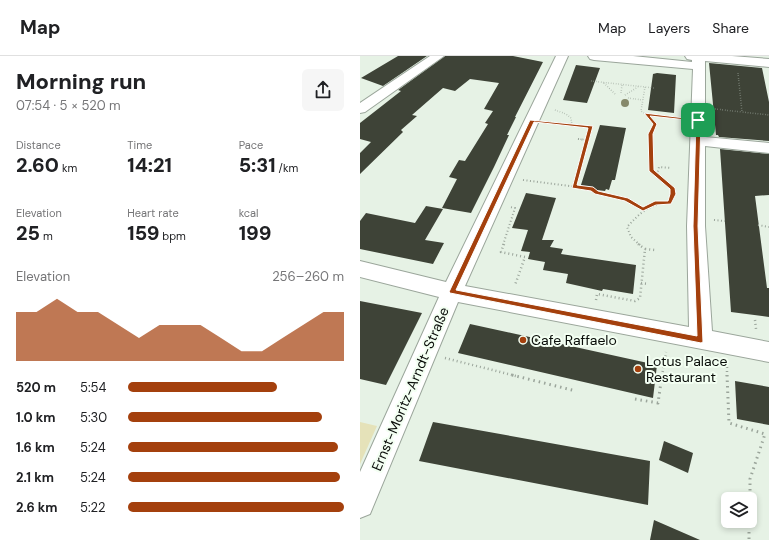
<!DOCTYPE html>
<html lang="en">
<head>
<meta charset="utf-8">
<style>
  body { margin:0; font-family:"DM Sans",sans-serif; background:#f6f6f6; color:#202124; height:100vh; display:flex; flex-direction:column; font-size:15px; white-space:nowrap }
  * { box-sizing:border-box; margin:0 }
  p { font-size:13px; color:#757577 }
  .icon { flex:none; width:22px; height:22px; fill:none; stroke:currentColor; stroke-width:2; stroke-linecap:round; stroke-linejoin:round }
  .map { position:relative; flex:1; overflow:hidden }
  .side { display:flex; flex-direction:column; background:#fff; width:360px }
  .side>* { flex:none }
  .buttons { position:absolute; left:361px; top:436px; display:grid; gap:8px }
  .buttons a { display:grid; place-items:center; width:36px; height:36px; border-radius:6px; background:#fff; box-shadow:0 2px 6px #0003; font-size:20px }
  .pin { position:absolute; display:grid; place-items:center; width:34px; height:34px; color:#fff; margin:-17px; border-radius:8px; box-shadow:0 2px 6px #0006 }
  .round { display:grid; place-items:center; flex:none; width:42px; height:42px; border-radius:6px; background:#f6f6f6 }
  .head { display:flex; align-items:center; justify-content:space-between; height:68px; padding:0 16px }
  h1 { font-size:22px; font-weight:800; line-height:30px }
  .metrics { display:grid; grid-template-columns:repeat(3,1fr); gap:6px; height:68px; padding:4px 16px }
  .metrics div { display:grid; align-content:center }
  .metrics b { font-size:20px; font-weight:800 }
  .metrics small { font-size:11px; font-weight:400 }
  .metrics p { font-size:11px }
  .chart { height:112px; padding:8px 16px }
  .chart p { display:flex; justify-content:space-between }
  .chart svg { width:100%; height:72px; margin-top:4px; fill:#a4400d; opacity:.7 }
  ul { padding:0 16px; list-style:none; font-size:13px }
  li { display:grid; grid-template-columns:64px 48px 1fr; align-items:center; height:30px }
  li i { height:10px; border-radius:5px; background:#a4400d }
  header { display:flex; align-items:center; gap:24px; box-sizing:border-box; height:56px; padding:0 20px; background:#fff; border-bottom:1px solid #e0e0e0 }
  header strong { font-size:19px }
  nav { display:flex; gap:22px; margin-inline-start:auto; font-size:14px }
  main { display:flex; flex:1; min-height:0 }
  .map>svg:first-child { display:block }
  .green { fill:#e5e2b9 }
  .building { fill:#3e4337 }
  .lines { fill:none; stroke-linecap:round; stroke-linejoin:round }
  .minor-casing { stroke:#9ba69b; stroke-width:2 }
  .path-far3 { stroke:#9ba59b; stroke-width:1.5; stroke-dasharray:0.5 2; stroke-linecap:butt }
  .path-far2 { stroke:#9ba59b; stroke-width:2; stroke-dasharray:1 2.5; stroke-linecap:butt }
  .path-far1 { stroke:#9ba59b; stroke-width:2.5; stroke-dasharray:1 3; stroke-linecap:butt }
  .path { stroke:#9ba59b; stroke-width:3; stroke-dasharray:1.5 4; stroke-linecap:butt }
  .minor { fill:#fff; fill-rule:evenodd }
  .tree { fill:#86896b }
  .route { fill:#a4400d; stroke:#fff; fill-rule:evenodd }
  .poi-dot { fill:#a4400d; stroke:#f3fff2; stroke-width:1.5 }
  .labels { text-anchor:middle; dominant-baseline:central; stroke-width:4; stroke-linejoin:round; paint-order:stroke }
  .poi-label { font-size:14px; fill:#090d09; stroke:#f3fff2; text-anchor:start }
  .street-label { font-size:14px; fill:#090d09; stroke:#f3fff2 }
</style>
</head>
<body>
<header>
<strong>Map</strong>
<nav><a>Map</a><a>Layers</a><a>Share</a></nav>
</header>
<main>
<section class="side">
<div class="head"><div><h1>Morning run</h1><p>07:54 · 5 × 520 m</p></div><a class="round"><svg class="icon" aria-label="share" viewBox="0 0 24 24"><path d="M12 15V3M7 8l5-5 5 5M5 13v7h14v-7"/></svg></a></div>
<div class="metrics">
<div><p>Distance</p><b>2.60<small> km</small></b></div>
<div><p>Time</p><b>14:21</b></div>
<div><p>Pace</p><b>5:31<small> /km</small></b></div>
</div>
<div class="metrics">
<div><p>Elevation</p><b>25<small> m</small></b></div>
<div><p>Heart rate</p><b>159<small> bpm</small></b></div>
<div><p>kcal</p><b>199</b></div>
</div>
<div class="chart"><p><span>Elevation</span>256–260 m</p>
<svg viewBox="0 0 160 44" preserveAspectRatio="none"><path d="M0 44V14L10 14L20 6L30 14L40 14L50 22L60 30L70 22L80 22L90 22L100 30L110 38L120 38L130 30L140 22L150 14L160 14V44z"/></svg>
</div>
<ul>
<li><b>520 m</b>5:54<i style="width:69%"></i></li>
<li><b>1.0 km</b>5:30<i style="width:90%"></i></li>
<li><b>1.6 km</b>5:24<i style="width:97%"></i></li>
<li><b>2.1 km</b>5:24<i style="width:98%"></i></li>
<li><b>2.6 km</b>5:22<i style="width:100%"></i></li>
</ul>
</section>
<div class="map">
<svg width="409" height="484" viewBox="0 0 409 484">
  <rect width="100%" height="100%" fill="#e6f2e5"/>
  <path class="green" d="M 0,366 L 17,370 L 0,408 Z"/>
  <path class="building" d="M 38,0 L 67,0 L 23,30 L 1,22 Z
    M 85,0 L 153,0 L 183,6 L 155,61 L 156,61 L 147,79 L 149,79 L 134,111 L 111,157 L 82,152 L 97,123 L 89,121 L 99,104 L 105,105 L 128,68 L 125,67 L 133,55 L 124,53 L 139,27 L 110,23 L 95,35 L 83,32 L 52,59 L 57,60 L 41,74 L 43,76 L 0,118 L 0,97 L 11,86 L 0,83 L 0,67 L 41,35 L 38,34 Z
    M 349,7 L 402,12 L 409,46 L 409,85 L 359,81 L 358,79 L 356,79 Z
    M 216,9 L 240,12 L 227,47 L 203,44 Z
    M 297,17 L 316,19 L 314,57 L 288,54 L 293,18 Z
    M 240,69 L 266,72 L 255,124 L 252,124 L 249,134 L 246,133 L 245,135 L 220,132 Z
    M 360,93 L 409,98 L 409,139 L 395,140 L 407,232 L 409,232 L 409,261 L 371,256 Z
    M 166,137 L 196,142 L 182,184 L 194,184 L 190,191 L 203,193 L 201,198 L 276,209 L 273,238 L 243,233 L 242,235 L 206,227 L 208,218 L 183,214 L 185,206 L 168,203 L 170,196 L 161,195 L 168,174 L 152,172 Z
    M 66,150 L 83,153 L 65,184 L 84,187 L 73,208 L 0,193 L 0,165 L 6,157 L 55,167 Z
    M 0,245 L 62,257 L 26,329 L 0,323 Z
    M 110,268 L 297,309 L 293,342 L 98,297 Z
    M 375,325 L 409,331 L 409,369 L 377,363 Z
    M 73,366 L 290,405 L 288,449 L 59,405 Z
    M 304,385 L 333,397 L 328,417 L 299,404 Z
    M 294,464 L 340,484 L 290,484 Z"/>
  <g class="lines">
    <defs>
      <path id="minor" d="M 70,0 L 84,0 L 5,56 L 0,57 L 0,47 Z
        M 196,0 L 208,0 L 105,230 L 329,271 L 327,170 L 333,13 L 234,4 L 230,3 L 228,0 L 273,0 L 332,6 L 332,4 L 327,3 L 325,0 L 372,0 L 409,3 L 409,11 L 345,5 L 345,81 L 409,87 L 409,97 L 345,90 L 345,170 L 352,275 L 409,286 L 409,306 L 98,246 L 10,458 L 0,462 L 0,416 L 79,241 L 0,221 L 0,205 L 86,226 Z"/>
    </defs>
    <use href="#minor" class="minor-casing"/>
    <path class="path-far3" d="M 378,17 L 382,56 L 409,59
      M 231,25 L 294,32
      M 244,27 L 255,38
      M 285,31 L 281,55 L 286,58 L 321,62
      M 261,37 L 262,29
      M 265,39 L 278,31
      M 268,42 L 283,44
      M 355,53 L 382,56
      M 195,54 L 206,58 L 211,62 L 212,69
      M 286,58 L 295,68 L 290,78 L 290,84
      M 188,66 L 231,71 L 227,84
      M 218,83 L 227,84"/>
    <path class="path-far2" d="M 218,83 L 227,84
      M 297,119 L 299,111 L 311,112
      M 163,124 L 233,133 L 237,137 L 266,143 L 283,153
      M 214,130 L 228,83
      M 354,164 L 365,165
      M 398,169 L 409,171
      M 143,189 L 155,152 L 150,151
      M 280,189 L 271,181 L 267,171 C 280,157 290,147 310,147 L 313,138 L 312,132 L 292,115 L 290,83"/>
    <path class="path-far1" d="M 144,188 L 141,196 L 165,201 L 155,229
      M 278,188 L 285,193
      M 281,227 L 288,228
      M 236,244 L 237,238 L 275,245 L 280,242 L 285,193 L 295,194
      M 395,264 L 396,273
      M 85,302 L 156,320
      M 367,307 L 367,320
      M 302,320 L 306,296"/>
    <path class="path" d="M 152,319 L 216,335
      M 367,319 L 369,367 L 405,378 L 390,423 L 390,443
      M 275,343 L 298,347 L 302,319
      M 389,465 L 389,484"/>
    <use href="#minor" class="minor"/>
  </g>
  <circle class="tree" cx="265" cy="47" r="4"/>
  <path class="route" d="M 284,57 L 341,64 L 338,170 L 343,286 L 341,287 L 90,237 L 89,236 L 170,64 L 233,70 L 217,129 L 233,131 L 238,135 L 268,142 L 283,151 L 295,145 L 308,145 L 310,138 L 310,133 L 289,115 L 288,78 L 293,68 ZM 290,60 L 336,65 L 333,170 L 337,280 L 96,234 L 174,66 L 228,72 L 212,132 L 231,135 L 235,138 L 265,145 L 283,155 L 296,149 L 311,148 L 316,138 L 315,132 L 294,114 L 293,78 L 297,68 Z"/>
  <g class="poi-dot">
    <circle cx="163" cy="284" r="4"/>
    <circle cx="278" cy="313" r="4"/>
  </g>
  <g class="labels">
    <g class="poi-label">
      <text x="171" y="284">Cafe Raffaelo</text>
      <text x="286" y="305">Lotus Palace<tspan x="286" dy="16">Restaurant</tspan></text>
    </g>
    <g class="street-label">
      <text transform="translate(50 333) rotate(-67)">Ernst-Moritz-Arndt-Straße</text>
    </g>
  </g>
</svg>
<div class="buttons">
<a><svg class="icon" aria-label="layers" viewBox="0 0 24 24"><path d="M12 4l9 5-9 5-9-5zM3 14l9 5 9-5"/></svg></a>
</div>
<div class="pin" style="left:338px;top:64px;background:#1e9e55"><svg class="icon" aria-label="arrive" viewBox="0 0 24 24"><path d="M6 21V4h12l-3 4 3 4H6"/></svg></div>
</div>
</main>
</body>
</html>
